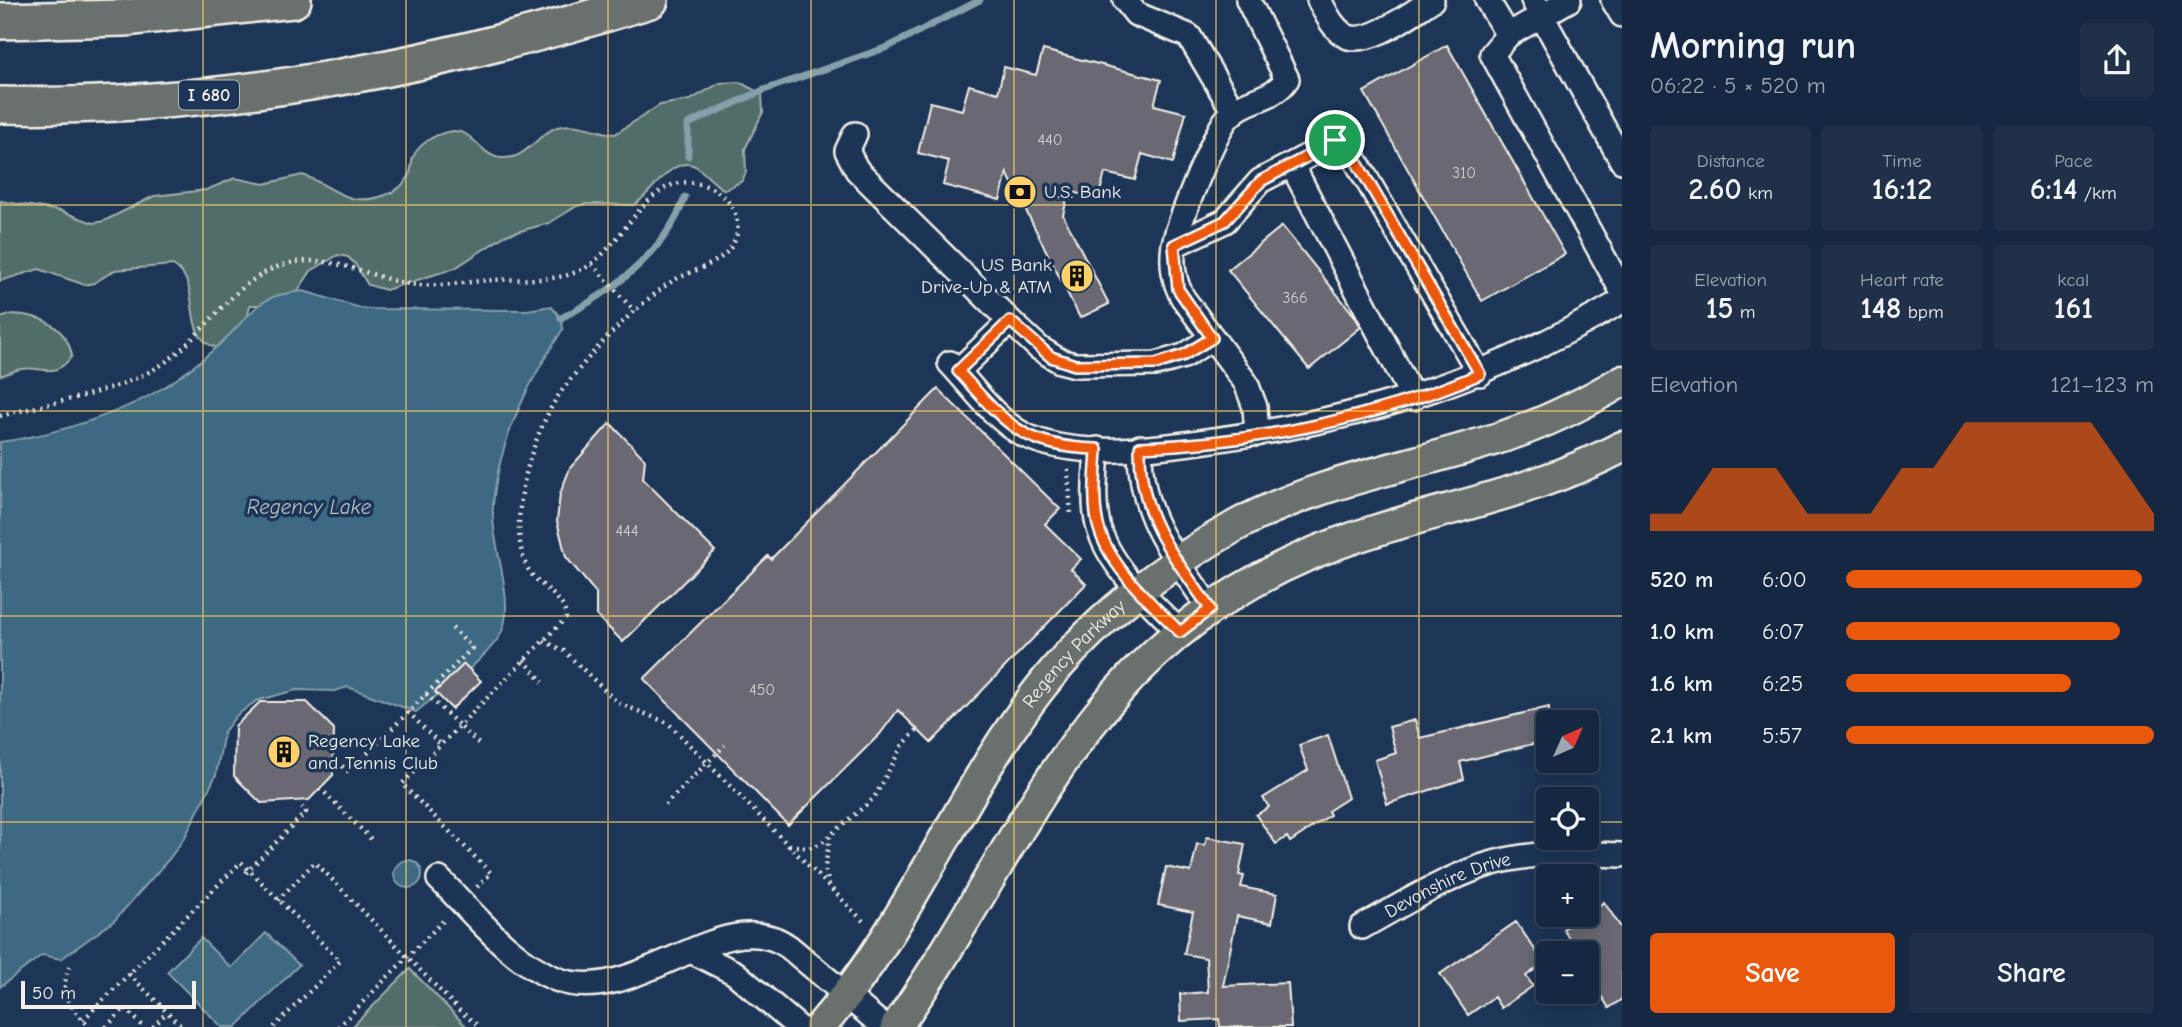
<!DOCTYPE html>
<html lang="en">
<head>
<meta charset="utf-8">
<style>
  body { margin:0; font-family:"Comic Neue",sans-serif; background:#1f3048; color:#f1f3f6; height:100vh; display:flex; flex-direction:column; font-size:26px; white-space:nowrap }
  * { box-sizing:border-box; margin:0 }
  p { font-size:23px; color:#9ea6b1 }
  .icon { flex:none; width:38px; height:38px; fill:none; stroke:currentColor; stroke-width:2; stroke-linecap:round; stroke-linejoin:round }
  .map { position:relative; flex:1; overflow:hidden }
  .details { display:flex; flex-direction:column; background:#162841; width:560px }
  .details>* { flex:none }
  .needle { width:46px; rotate:45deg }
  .tools { position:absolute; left:1536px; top:710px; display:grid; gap:14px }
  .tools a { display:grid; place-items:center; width:63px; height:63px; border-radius:7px; background:#162841; box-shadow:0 4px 18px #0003,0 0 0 2px #35445a; font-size:35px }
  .scale { position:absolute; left:21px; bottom:18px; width:175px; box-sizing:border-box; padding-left:7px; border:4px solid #f4f1e8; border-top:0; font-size:19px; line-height:24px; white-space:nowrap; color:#f4f1e8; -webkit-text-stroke:5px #1d3557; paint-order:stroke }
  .pin { position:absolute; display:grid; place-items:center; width:60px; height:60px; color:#fff; margin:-30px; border:4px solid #fff; border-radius:50%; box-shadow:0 2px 7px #0007 }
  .round { display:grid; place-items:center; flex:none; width:74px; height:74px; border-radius:7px; background:#1f3048 }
  .summary { display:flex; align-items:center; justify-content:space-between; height:119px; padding:0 28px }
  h1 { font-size:38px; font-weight:700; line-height:52px }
  .metrics { display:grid; grid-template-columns:repeat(3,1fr); gap:10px; height:119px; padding:7px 28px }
  .metrics div { display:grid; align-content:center; border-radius:7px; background:#1f3048; text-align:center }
  .metrics b { font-size:30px; font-weight:700 }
  .metrics small { font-size:19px; font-weight:400 }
  .metrics p { font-size:19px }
  .chart { height:196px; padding:14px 28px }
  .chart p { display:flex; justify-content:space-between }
  .chart svg { width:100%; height:126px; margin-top:7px; fill:#ea580c; opacity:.7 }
  .action { display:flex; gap:14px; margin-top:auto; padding:14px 28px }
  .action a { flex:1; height:80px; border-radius:7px; background:#ea580c; color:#fff; font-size:28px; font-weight:700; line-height:80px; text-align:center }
  .action a+a { background:#1f3048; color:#f1f3f6 }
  ul { padding:0 28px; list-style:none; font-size:23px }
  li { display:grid; grid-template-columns:112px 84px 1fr; align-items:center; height:52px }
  li i { height:18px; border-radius:9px; background:#ea580c }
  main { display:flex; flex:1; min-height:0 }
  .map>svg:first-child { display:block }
  .green { fill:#516d6b; stroke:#a2afaa; stroke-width:2 }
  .water { fill:#3d6982; stroke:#869fab; stroke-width:2 }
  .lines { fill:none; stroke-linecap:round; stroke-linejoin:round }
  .stream { stroke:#869fab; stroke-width:7 }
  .building { fill:#6a6973; stroke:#f4f1e8; stroke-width:2 }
  .minor-casing { stroke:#f4f1e8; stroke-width:28 }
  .major-casing { stroke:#f4f1e8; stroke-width:35 }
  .highway-casing { stroke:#f4f1e8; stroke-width:40 }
  .path { stroke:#f4f1e8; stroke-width:4.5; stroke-dasharray:2 5; stroke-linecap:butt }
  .minor { stroke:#1d3557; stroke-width:23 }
  .major { stroke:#6b706d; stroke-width:30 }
  .highway { stroke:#6b706d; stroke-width:35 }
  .route-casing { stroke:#fff; stroke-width:14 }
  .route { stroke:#ea580c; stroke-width:9 }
  .grid { fill:none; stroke:#ffd166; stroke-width:2; stroke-opacity:0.55 }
  .labels { text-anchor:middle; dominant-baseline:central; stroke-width:7; stroke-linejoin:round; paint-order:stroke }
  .number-label { font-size:16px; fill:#d2cfcb }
  .shield { fill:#1d3557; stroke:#b4b9bc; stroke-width:2 }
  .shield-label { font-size:18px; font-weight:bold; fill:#f4f1e8 }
  .poi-label { font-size:19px; fill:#f4f1e8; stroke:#1d3557; text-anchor:start }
  .street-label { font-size:19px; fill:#f4f1e8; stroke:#1d3557 }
  .water-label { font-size:21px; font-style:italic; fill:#b4c1c4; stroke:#1d3557 }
</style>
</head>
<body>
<main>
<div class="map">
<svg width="1622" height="1027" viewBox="0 0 1622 1027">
  <rect width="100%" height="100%" fill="#1d3557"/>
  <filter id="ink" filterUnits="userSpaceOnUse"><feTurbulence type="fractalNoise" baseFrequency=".0143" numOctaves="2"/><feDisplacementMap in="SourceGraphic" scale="14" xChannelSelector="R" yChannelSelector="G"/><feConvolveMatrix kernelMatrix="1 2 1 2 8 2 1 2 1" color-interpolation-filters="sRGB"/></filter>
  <g filter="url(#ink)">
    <path class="green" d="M 739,82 L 762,94 L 763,112 L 745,149 L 746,172 L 742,181 L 725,190 C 713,184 706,173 695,166 C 673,154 650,196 634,205 L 586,204 L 577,206 L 549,223 L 506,235 L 455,268 L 386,290 L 368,285 L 355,264 L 348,257 L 338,255 L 311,271 L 293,298 L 278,305 L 250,305 L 246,324 L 218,348 C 178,338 205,284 173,265 L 115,270 L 94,283 L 85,285 L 39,269 L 0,281 L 0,201 L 61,211 L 93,223 L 104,221 L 154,196 L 206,190 L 235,178 L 264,184 L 302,175 C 321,180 336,196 356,199 C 374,201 398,194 408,178 C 412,171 411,164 413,157 C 419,144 434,135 447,132 C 473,125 479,157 502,158 C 526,160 537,134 557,127 C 577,121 595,132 615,134 L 660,105 L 690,100 L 720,83 Z
      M 13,314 C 40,315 67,326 72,356 C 54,380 45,366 21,369 C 14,370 7,374 0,376 L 0,318 Z
      M 410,969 L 467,1027 L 468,1027 L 352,1027 Z"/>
    <path class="water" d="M 303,291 L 364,309 L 527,310 L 551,306 L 561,318 L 563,329 C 528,383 498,441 493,506 C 490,544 519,606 499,637 C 481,664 441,691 416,712 L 348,687 L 335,691 L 296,690 L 256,701 L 236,716 L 224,732 L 216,775 L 185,837 L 169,859 L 114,921 L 61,959 L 42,955 L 0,987 L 0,442 C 55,435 129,412 175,380 C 191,369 207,356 221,343 C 253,314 254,295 303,291 Z
      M394 874a14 14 0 1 1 28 0a14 14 0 1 1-28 0Z
      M 266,933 L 299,965 L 236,1027 L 222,1027 L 167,972 L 201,938 L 231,968 Z"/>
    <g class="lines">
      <path class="stream" d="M 688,156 L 688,124 L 764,90 L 888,47 L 980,0
        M 561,318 C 612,292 665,253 685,197"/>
    </g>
    <path class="building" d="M 1447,45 L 1565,254 L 1482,301 L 1364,92 Z
      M 1043,50 L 1161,80 L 1154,105 L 1186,113 L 1173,163 L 1142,154 L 1135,180 L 1105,173 L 1098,199 L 1069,191 L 1063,215 L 1109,304 L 1080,318 L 1007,173 L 1000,200 L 943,185 L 949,161 L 918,153 L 930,102 L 962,110 L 969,85 L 998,93 L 1004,67 L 1036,75 Z
      M 1282,226 L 1354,315 L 1361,327 L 1309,369 L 1228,270 Z
      M 938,389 L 1060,509 L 1045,524 L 1081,559 L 1071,569 L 1086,584 L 931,743 L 898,710 L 880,734 L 788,825 L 644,679 L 768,556 L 771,559 Z
      M 610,423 L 645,459 L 643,479 L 715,551 L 623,642 L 596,615 L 596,593 L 566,557 L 557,521 L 560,494 L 570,468 Z
      M 464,664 L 481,681 L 452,709 L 435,692 Z
      M 260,702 L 307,702 L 334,729 L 333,775 L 309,800 L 261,803 L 234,776 L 235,726 Z
      M 1549,707 L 1549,736 L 1540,738 L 1541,742 L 1460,762 L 1464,779 L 1387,804 L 1375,760 L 1396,753 L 1389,727 L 1415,720 L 1420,738 Z
      M 1328,735 L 1348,798 L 1328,811 L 1330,815 L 1290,842 L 1287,837 L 1276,844 L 1256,815 L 1269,807 L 1263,798 L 1308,770 L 1299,745 Z
      M 1207,837 L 1245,844 L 1239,875 L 1244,876 L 1241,887 L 1277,894 L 1272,923 L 1237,916 L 1223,986 L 1288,983 L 1291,1027 L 1220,1027 L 1219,1019 L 1181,1021 L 1180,994 L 1208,992 L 1206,958 L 1184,954 L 1193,912 L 1158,905 L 1166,867 L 1191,872 L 1197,844 L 1205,845 Z
      M 1604,902 L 1622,929 L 1622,999 L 1609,1008 L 1602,997 L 1598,1000 L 1587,984 L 1587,954 L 1548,954 L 1570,940 L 1563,929 Z
      M 1516,922 L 1544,963 L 1526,976 L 1533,986 L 1501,1008 L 1494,997 L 1468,1015 L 1440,974 Z"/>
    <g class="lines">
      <defs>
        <g id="minor">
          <path d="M 1125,0 L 1136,14 L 1189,36 L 1234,112"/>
          <path d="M 1248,0 L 1287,79 C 1273,101 1245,98 1229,116 C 1216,129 1177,226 1174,245 C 1171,263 1174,283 1183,298 L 1246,383 L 1255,407 L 1257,434"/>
          <path d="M 1319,0 C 1326,13 1332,27 1344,35 C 1366,49 1413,12 1432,0"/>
          <path d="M 1487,0 L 1508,35"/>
          <path d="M 1533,0 L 1622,161"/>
          <path d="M 1569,0 L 1508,35 L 1492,54 L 1622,291"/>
          <path d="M 1613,0 L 1622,15"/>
          <path d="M 855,134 L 847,151 L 857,170 L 1010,321 L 1039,348 L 1060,361 L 1075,365 L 1156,364 L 1184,356 L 1212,338"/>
          <path d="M 1292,165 L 1413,398"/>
          <path d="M 1174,245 L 1225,221 L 1260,181 L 1340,139 L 1345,142 L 1480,374"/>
          <path d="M 950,363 C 973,387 999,426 1031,438 C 1081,458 1146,449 1199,442 C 1358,421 1483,383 1622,301"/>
          <path d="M 958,371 L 1010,321"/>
          <path d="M 1140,447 C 1139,518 1173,553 1210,609"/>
          <path d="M 1097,449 C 1096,474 1092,500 1098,525 C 1109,567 1150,602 1180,632"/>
          <path d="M 439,879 C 474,913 509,960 556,979 C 634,1010 724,899 789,947 L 884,1027"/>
          <path id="s1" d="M 1362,927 C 1401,905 1440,881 1483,866 C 1528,851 1575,853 1622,855"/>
          <path d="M 693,952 L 735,973 L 798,1027"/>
        </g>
        <g id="major">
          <path id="s2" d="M 820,1027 C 909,926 956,799 1037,692 C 1090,623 1163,566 1239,524 C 1323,479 1416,466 1505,436 C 1546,423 1585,403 1622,381"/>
          <path d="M 896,1027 C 1027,841 1079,653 1308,555 C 1412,511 1520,501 1622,447"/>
        </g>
        <path id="highway" d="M 0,21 L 124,18 L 293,0
          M 0,105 C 221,110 440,66 650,0"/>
      </defs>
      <use href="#minor" class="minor-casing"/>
      <use href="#major" class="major-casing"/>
      <use href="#highway" class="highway-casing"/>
      <path class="path" d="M 592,264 L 635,312
        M 0,416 C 52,402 115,394 161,365 C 205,337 233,278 286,264 C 328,253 365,275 404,283 C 433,289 463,282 492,280 C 521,278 551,283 579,271 C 627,250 647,159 711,188 C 731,197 745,223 733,244 C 719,268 686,270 665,286 C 626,315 590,353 561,392 C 533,430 502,529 530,572 C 540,587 566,598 566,618 L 402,784 L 491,873 L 477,887
        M 1068,469 L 1071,516
        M 544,641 L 564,651 L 618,703 L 668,723 L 866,924
        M 524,660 L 543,682
        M 426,694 L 480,745
        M 408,712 L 441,745
        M 342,766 L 349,772 L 472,648 L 451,627
        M 320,788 L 371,839
        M 665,805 L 725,745
        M 789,845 L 809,848 L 820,844 L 874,798 L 902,746 L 917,730
        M 246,873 L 306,812 L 302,807
        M 829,886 L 825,867 L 830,837
        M 278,900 L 315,862 L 460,1011 L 480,1027
        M 70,966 C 57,994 71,1008 90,1027
        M 129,974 L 182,1027
        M 83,1020 L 241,862 L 340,961 L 274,1027
        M 106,1027 L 125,1008 L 144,1027
        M 153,1027 L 167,1012
        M 338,1027 L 446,918"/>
      <use href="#minor" class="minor"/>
      <use href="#major" class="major"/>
      <use href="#highway" class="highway"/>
    </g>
  </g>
  <g class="lines" filter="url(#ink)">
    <defs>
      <path id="route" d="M 1340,139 L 1345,142 L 1480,374 C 1375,419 1253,443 1140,447 C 1139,519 1172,552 1210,609 L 1180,632 C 1150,602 1109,567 1098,525 C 1092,500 1096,474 1097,449 C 1021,447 1006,423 958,371 L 1010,321 L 1051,357 L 1075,365 L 1156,364 L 1184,355 L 1212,338 L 1178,289 L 1174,245 L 1225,221 L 1261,181 Z"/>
    </defs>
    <use href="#route" class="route-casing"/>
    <use href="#route" class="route"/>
  </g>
  <path class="grid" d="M 203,0 L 203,1027M 406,0 L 406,1027M 608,0 L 608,1027M 811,0 L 811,1027M 1014,0 L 1014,1027M 1216,0 L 1216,1027M 1419,0 L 1419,1027M 0,205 L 1622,205M 0,411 L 1622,411M 0,616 L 1622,616M 0,822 L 1549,822M 1587,822 L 1622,822"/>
  <defs>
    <symbol id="bank-disc" viewBox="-11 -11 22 22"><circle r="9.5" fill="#ffd166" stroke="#1d3557"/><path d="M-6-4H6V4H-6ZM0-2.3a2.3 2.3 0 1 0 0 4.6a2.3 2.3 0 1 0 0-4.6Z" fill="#111"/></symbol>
    <symbol id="building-disc" viewBox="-11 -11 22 22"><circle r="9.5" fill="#ffd166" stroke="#1d3557"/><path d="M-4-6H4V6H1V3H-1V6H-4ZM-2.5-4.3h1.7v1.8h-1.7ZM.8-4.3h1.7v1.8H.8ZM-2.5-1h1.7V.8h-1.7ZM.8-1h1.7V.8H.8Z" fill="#111"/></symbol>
  </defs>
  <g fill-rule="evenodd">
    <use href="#bank-disc" x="1001" y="173" width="38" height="38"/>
    <use href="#building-disc" x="1058" y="257" width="38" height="38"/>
    <use href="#building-disc" x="265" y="733" width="38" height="38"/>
  </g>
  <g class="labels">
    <g class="number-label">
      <text x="1050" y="140">440</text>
      <text x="1464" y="173">310</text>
      <text x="1295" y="298">366</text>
      <text x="627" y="531">444</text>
      <text x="762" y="690">450</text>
    </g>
    <rect class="shield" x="179" y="80.5" width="60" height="29" rx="5"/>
    <g class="shield-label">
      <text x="209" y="95">I 680</text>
    </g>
    <g class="poi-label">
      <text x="1044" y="192">U.S. Bank</text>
      <text x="1052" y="265" text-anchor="end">US Bank<tspan x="1052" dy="22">Drive-Up &amp; ATM</tspan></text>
      <text x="308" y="741">Regency Lake<tspan x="308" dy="22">and Tennis Club</tspan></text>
    </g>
    <g class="street-label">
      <text stroke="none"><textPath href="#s2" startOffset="453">Regency Parkway</textPath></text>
      <text stroke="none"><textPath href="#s1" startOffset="96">Devonshire Drive</textPath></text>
    </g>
    <g class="water-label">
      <text x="309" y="507">Regency Lake</text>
    </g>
  </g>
</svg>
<div class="tools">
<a><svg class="needle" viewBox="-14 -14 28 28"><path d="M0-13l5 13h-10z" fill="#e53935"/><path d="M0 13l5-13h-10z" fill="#9ea6b1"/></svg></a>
<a><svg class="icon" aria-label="locate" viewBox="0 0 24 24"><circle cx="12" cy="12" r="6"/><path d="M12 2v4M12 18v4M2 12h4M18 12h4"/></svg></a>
<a>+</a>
<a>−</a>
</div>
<div class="scale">50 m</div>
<div class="pin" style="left:1335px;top:140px;background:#1e9e55"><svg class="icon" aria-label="arrive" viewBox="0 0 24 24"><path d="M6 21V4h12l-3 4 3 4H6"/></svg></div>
</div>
<section class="details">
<div class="summary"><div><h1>Morning run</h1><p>06:22 · 5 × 520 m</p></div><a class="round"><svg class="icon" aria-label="share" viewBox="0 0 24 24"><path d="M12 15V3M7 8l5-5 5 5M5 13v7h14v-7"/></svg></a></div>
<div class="metrics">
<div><p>Distance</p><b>2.60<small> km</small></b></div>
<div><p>Time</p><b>16:12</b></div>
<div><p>Pace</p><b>6:14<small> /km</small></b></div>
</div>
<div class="metrics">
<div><p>Elevation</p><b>15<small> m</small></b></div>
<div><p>Heart rate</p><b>148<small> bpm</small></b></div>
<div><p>kcal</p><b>161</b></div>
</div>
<div class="chart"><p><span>Elevation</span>121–123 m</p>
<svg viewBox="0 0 160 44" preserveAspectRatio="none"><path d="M0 44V38L10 38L20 22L30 22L40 22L50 38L60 38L70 38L80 22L90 22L100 6L110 6L120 6L130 6L140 6L150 22L160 38V44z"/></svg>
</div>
<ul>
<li><b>520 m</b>6:00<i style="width:96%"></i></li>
<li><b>1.0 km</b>6:07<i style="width:89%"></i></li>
<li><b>1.6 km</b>6:25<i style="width:73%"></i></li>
<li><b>2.1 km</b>5:57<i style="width:100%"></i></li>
</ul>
<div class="action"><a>Save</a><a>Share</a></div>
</section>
</main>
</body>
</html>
